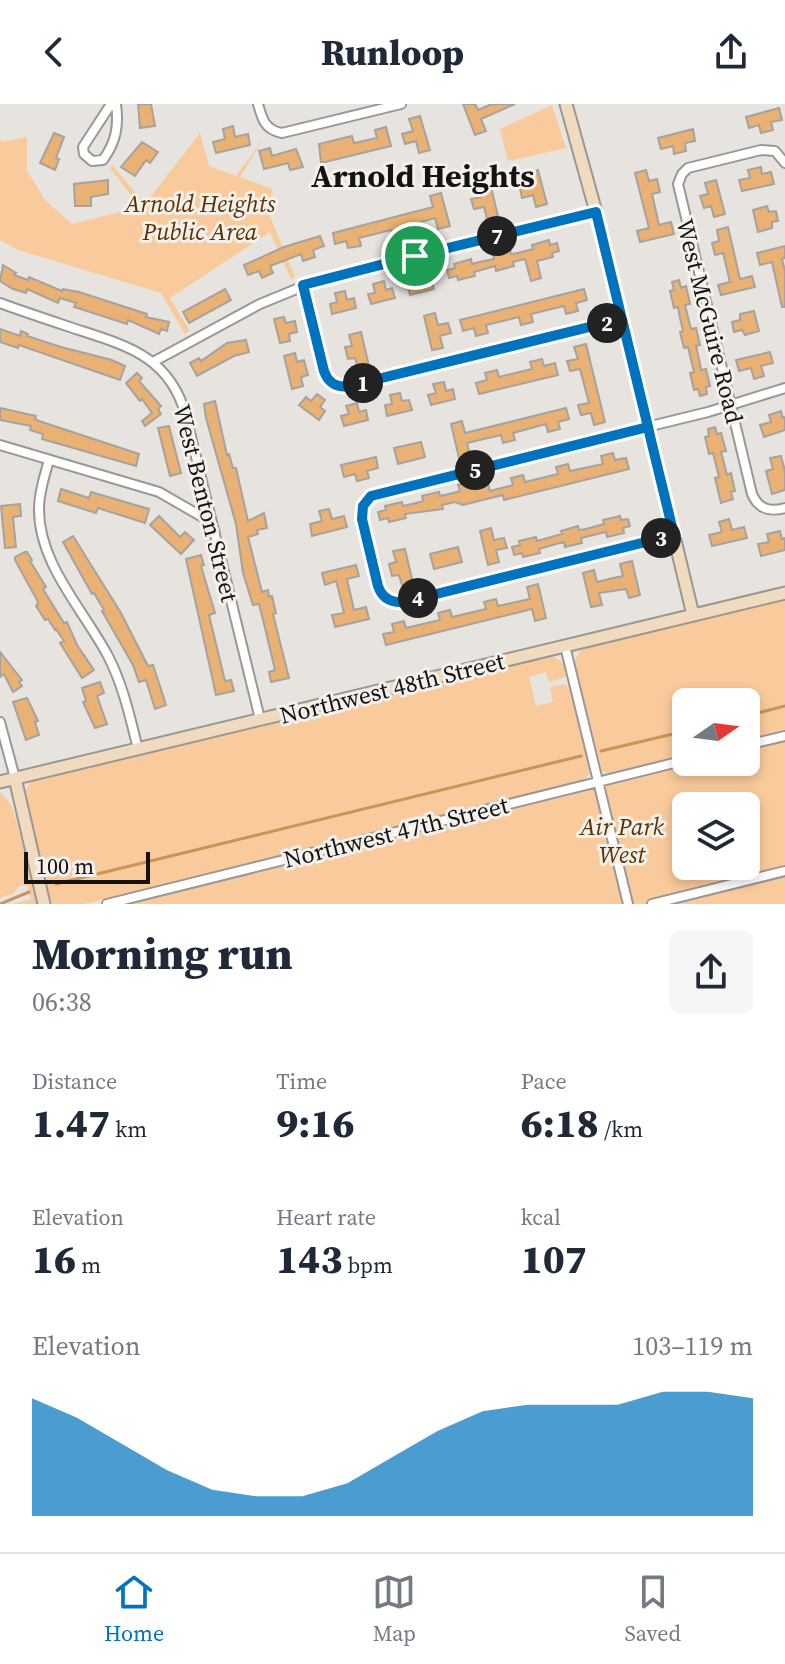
<!DOCTYPE html>
<html lang="en">
<head>
<meta charset="utf-8">
<style>
  body { margin:0; font-family:"Source Serif 4",serif; background:#f6f6f7; color:#1f2937; height:100vh; display:flex; flex-direction:column; font-size:30px; white-space:nowrap }
  * { box-sizing:border-box; margin:0 }
  p { font-size:26px; color:#747a83 }
  .icon { flex:none; width:44px; height:44px; fill:none; stroke:currentColor; stroke-width:2; stroke-linecap:round; stroke-linejoin:round }
  .map { position:relative; height:800px; overflow:hidden }
  .side { display:flex; flex-direction:column; background:#fff; flex:1 }
  .side>* { flex:none }
  .needle { width:52px; rotate:76deg }
  .controls { position:absolute; left:672px; top:584px; display:grid; gap:16px }
  .controls a { display:grid; place-items:center; width:88px; height:88px; border-radius:12px; background:#fff; box-shadow:0 4px 12px #0003; font-size:40px }
  .scale { position:absolute; left:24px; bottom:20px; width:126px; box-sizing:border-box; padding-left:8px; border:4px solid #141312; border-top:0; font-size:22px; line-height:28px; white-space:nowrap; color:#141312; -webkit-text-stroke:6px #f4f0ec; paint-order:stroke }
  .pin { position:absolute; display:grid; place-items:center; width:68px; height:68px; color:#fff; margin:-34px; border:4px solid #fff; border-radius:50%; box-shadow:0 2px 8px #0007 }
  .km { position:absolute; width:40px; height:40px; margin:-20px; border-radius:50%; background:#222; color:#fff; font-size:22px; line-height:40px; text-align:center }
  .round { display:grid; place-items:center; flex:none; width:84px; height:84px; border-radius:12px; background:#f6f6f7 }
  .head { display:flex; align-items:center; justify-content:space-between; height:136px; padding:0 32px }
  h1 { font-size:44px; font-weight:800; line-height:60px }
  .metrics { display:grid; grid-template-columns:repeat(3,1fr); gap:12px; height:136px; padding:8px 32px }
  .metrics div { display:grid; align-content:center }
  .metrics b { font-size:40px; font-weight:800 }
  .metrics small { font-size:22px; font-weight:400 }
  .metrics p { font-size:22px }
  .chart { height:224px; padding:16px 32px }
  .chart p { display:flex; justify-content:space-between }
  .chart svg { width:100%; height:144px; margin-top:8px; fill:#0073be; opacity:.7 }
  header { display:flex; justify-content:space-between; align-items:center; height:104px; padding:0 32px; background:#fff; font-size:36px; font-weight:800 }
  .dock { display:flex; justify-content:space-around; align-items:center; height:112px; border-top:2px solid #e0e1e3; background:#fff; font-size:22px; color:#747a83 }
  .dock a { display:grid; justify-items:center; gap:4px }
  .dock .on { color:#0073be }
  .map>svg:first-child { display:block }
  .green { fill:#f9ca9b; fill-rule:evenodd }
  .lines { fill:none; stroke-linecap:round; stroke-linejoin:round }
  .stream { stroke:#ca9357; stroke-width:3 }
  .building { fill:#eab174; stroke:#a6a29e; stroke-width:2 }
  .street-casing { stroke:#9b9793; stroke-width:12 }
  .secondary-casing { stroke:#9b9793; stroke-width:15 }
  .street { stroke:#fff; stroke-width:8 }
  .secondary { stroke:#f1dbc0; stroke-width:11 }
  .route-casing { stroke:#fff; stroke-width:16 }
  .route { stroke:#0073be; stroke-width:10 }
  .labels { text-anchor:middle; dominant-baseline:central; stroke-width:6; stroke-linejoin:round; paint-order:stroke }
  .park-label { font-size:24px; font-style:italic; fill:#583300; stroke:#f4f0ec }
  .street-label { font-size:24px; fill:#141312; stroke:#f4f0ec }
  .district-label { font-size:32px; font-weight:bold; fill:#141312; stroke:#f4f0ec }
</style>
</head>
<body>
<header><svg class="icon" aria-label="back" viewBox="0 0 24 24"><path d="M15 5l-7 7 7 7"/></svg>Runloop<svg class="icon" aria-label="share" viewBox="0 0 24 24"><path d="M12 15V3M7 8l5-5 5 5M5 13v7h14v-7"/></svg></header>
<div class="map">
<svg width="785" height="800" viewBox="0 0 785 800">
  <rect width="100%" height="100%" fill="#e7e3df"/>
  <path class="green" d="M 552,1 L 566,44 L 508,57 L 500,25 Z
    M 200,29 L 209,62 L 236,72 L 264,34 L 240,73 L 272,85 L 269,110 L 295,173 L 291,175 L 270,128 L 170,194 L 190,227 L 185,230 L 161,189 L 18,146 L 0,136 L 0,35 L 3,38 L 27,33 L 27,67 L 45,96 L 72,120 L 140,103 L 110,64 L 112,61 L 145,100 Z
    M 785,495 L 785,629 L 746,638 L 746,598 L 686,598 L 686,652 L 610,670 L 602,667 L 574,558 L 582,544 Z
    M 553,552 L 563,559 L 567,570 L 565,573 L 549,578 L 546,568 L 529,573 L 536,602 L 553,598 L 550,583 L 565,580 L 570,584 L 589,657 L 589,670 L 582,678 L 85,800 L 53,800 L 49,796 L 24,690 L 30,678 Z
    M 785,632 L 785,800 L 107,800 L 686,658 L 746,658 L 746,641 ZM 686,702 L 746,702 L 746,762 L 686,762 Z
    M 0,688 L 12,702 L 40,800 L 12,800 L 31,795 L 27,781 L 19,782 L 14,789 L 0,794 Z"/>
  <g class="lines">
    <path class="stream" d="M 746,612 L 785,602
      M 601,647 L 686,627
      M 56,780 L 581,652
      M 0,800 L 29,788"/>
  </g>
  <path class="building" d="M 138,0 L 151,0 L 155,22 L 140,24 Z
    M 463,0 L 475,0 L 478,6 L 492,0 L 515,0 L 481,15 L 486,27 L 475,31 Z
    M 779,4 L 782,16 L 771,18 L 773,26 L 761,29 L 759,21 L 749,24 L 746,13 Z
    M 420,12 L 430,46 L 419,49 L 416,37 L 405,40 L 402,30 L 413,27 L 409,15 Z
    M 233,22 L 235,33 L 248,30 L 250,41 L 216,49 L 213,38 L 225,35 L 223,25 Z
    M 386,23 L 391,42 L 321,59 L 319,40 L 352,32 L 354,39 L 377,34 L 375,26 Z
    M 693,25 L 695,37 L 685,39 L 686,47 L 674,50 L 673,42 L 661,45 L 658,34 Z
    M 54,29 L 64,33 L 56,54 L 59,55 L 55,66 L 40,59 Z
    M 142,38 L 158,48 L 150,59 L 146,56 L 135,72 L 121,63 Z
    M 270,44 L 272,52 L 296,45 L 303,63 L 290,66 L 288,59 L 264,65 L 259,47 Z
    M 761,63 L 762,70 L 771,68 L 774,80 L 742,87 L 739,76 L 750,74 L 748,66 Z
    M 538,66 L 547,100 L 536,103 L 533,91 L 522,94 L 520,84 L 530,81 L 527,69 Z
    M 646,66 L 649,77 L 657,75 L 660,88 L 652,90 L 659,121 L 671,118 L 674,130 L 640,138 L 637,127 L 649,124 L 635,69 Z
    M 108,76 L 108,90 L 91,93 L 91,102 L 75,102 L 74,80 Z
    M 716,76 L 725,110 L 714,113 L 711,102 L 704,104 L 700,92 L 708,90 L 705,79 Z
    M 490,79 L 498,112 L 487,115 L 484,103 L 474,105 L 471,95 L 482,93 L 479,81 Z
    M 441,89 L 450,122 L 438,125 L 435,114 L 404,123 L 405,131 L 393,134 L 391,126 L 359,134 L 361,142 L 348,144 L 346,137 L 335,140 L 333,129 L 433,103 L 430,92 Z
    M 767,102 L 769,108 L 776,107 L 778,117 L 772,118 L 772,124 L 758,128 L 753,106 Z
    M 728,123 L 740,175 L 752,172 L 755,183 L 721,191 L 718,181 L 730,178 L 723,149 L 715,151 L 712,139 L 719,137 L 717,126 Z
    M 320,132 L 324,142 L 313,146 L 315,153 L 303,157 L 301,150 L 270,162 L 273,169 L 262,174 L 259,167 L 248,171 L 244,161 L 284,143 Z
    M 549,136 L 550,141 L 557,139 L 559,147 L 552,149 L 553,153 L 537,157 L 541,174 L 531,177 L 525,155 L 513,158 L 514,162 L 496,167 L 495,162 L 474,168 L 475,172 L 458,176 L 457,172 L 449,174 L 447,166 L 455,164 L 454,160 L 471,155 L 472,160 L 479,158 L 494,155 L 493,150 L 510,146 L 511,150 L 518,149 L 533,145 L 532,141 Z
    M 785,142 L 785,154 L 782,155 L 785,167 L 785,203 L 782,203 L 772,158 L 760,161 L 757,149 Z
    M 3,161 L 16,169 L 14,171 L 28,176 L 29,173 L 62,187 L 63,185 L 79,188 L 147,210 L 146,213 L 169,218 L 167,227 L 161,225 L 159,230 L 128,216 L 127,220 L 74,203 L 76,199 L 60,194 L 58,199 L 27,185 L 26,189 L 13,185 L 0,177 Z
    M 422,168 L 424,177 L 431,175 L 434,185 L 410,191 L 407,181 L 414,179 L 412,171 Z
    M 679,176 L 681,184 L 686,182 L 690,200 L 685,201 L 691,225 L 696,224 L 700,241 L 696,242 L 699,255 L 701,266 L 706,265 L 710,282 L 706,283 L 707,290 L 700,292 L 698,285 L 694,286 L 690,269 L 694,268 L 688,243 L 684,244 L 680,228 L 683,227 L 680,214 L 678,203 L 674,204 L 670,187 L 674,186 L 672,178 Z
    M 384,177 L 386,186 L 392,184 L 395,194 L 371,200 L 368,190 L 375,189 L 373,180 Z
    M 225,185 L 231,196 L 189,219 L 183,208 Z
    M 584,185 L 587,196 L 576,199 L 578,207 L 566,210 L 564,202 L 531,210 L 533,218 L 521,221 L 519,213 L 486,221 L 488,229 L 476,232 L 474,224 L 463,227 L 460,216 Z
    M 345,187 L 347,196 L 354,194 L 356,204 L 332,210 L 330,200 L 337,198 L 335,189 Z
    M 754,207 L 759,227 L 745,231 L 742,226 L 734,228 L 732,218 L 740,216 L 740,210 Z
    M 435,209 L 438,221 L 448,219 L 451,229 L 440,232 L 443,244 L 432,246 L 424,212 Z
    M 284,213 L 286,219 L 295,217 L 297,228 L 289,230 L 290,237 L 280,239 L 274,215 Z
    M 0,225 L 20,232 L 21,227 L 28,230 L 27,232 L 61,243 L 112,256 L 125,262 L 120,276 L 19,241 L 18,244 L 0,238 Z
    M 361,228 L 369,262 L 358,265 L 355,254 L 348,255 L 345,243 L 352,242 L 349,231 Z
    M 246,236 L 249,248 L 234,252 L 197,272 L 190,259 L 199,254 L 201,257 L 227,239 Z
    M 586,240 L 605,318 L 594,321 L 591,309 L 581,311 L 578,301 L 589,299 L 580,265 L 570,267 L 567,257 L 578,255 L 574,243 Z
    M 770,248 L 773,259 L 761,262 L 764,272 L 754,275 L 751,264 L 739,267 L 736,256 Z
    M 295,249 L 297,258 L 304,256 L 308,271 L 301,273 L 303,282 L 292,285 L 284,252 Z
    M 542,255 L 544,262 L 555,259 L 558,271 L 479,290 L 476,279 L 487,276 L 485,269 L 497,266 L 499,273 L 532,265 L 530,258 Z
    M 137,269 L 142,274 L 139,277 L 161,302 L 158,305 L 161,310 L 145,322 L 142,317 L 152,309 L 142,295 L 140,297 L 126,279 Z
    M 444,278 L 446,287 L 453,285 L 455,295 L 431,301 L 428,291 L 436,289 L 433,280 Z
    M 400,289 L 402,297 L 409,296 L 412,306 L 387,312 L 385,301 L 392,300 L 390,291 Z
    M 317,290 L 325,296 L 320,303 L 325,307 L 319,316 L 299,301 L 306,293 L 311,297 Z
    M 215,297 L 227,351 L 229,350 L 233,364 L 236,364 L 248,417 L 264,409 L 267,424 L 257,426 L 258,430 L 248,433 L 262,488 L 268,486 L 269,493 L 272,492 L 276,509 L 273,510 L 289,574 L 271,578 L 269,568 L 275,566 L 266,528 L 259,500 L 253,501 L 243,469 L 236,420 L 206,314 L 204,300 Z
    M 357,299 L 359,308 L 366,306 L 368,316 L 344,322 L 341,312 L 349,310 L 346,302 Z
    M 0,304 L 36,312 L 35,315 L 39,317 L 139,350 L 136,362 L 42,335 L 43,330 L 30,326 L 31,322 L 0,316 Z
    M 566,304 L 569,315 L 558,318 L 560,325 L 548,328 L 546,320 L 513,329 L 515,336 L 503,339 L 501,331 L 467,339 L 470,351 L 459,354 L 451,320 L 462,317 L 465,329 Z
    M 781,307 L 783,314 L 785,313 L 785,326 L 764,333 L 760,321 L 771,318 L 769,311 Z
    M 169,322 L 181,369 L 170,372 L 158,324 Z
    M 715,323 L 717,330 L 721,329 L 726,347 L 721,348 L 723,355 L 727,371 L 731,369 L 735,387 L 731,388 L 733,395 L 721,399 L 715,374 L 719,373 L 713,349 L 709,350 L 705,333 L 709,332 L 708,325 Z
    M 421,338 L 425,353 L 398,360 L 394,344 Z
    M 613,349 L 615,356 L 626,354 L 629,365 L 504,396 L 503,391 L 463,401 L 455,398 L 442,401 L 443,405 L 405,410 L 406,414 L 389,418 L 388,414 L 380,416 L 378,408 L 386,406 L 385,402 L 402,398 L 403,402 L 416,399 L 423,397 L 422,392 L 439,388 L 440,392 L 453,389 L 460,387 L 458,381 L 476,377 L 477,383 L 488,380 L 490,387 L 513,381 L 511,374 L 523,371 L 525,378 L 558,370 L 556,363 L 568,360 L 570,367 L 603,360 L 601,352 Z
    M 781,352 L 785,367 L 785,386 L 772,390 L 766,367 L 773,365 L 770,354 Z
    M 376,353 L 378,364 L 367,367 L 369,374 L 357,377 L 355,370 L 344,373 L 341,361 Z
    M 61,385 L 89,394 L 91,388 L 149,405 L 145,419 L 98,404 L 96,409 L 58,397 Z
    M 20,400 L 21,412 L 13,413 L 16,443 L 5,444 L 1,402 Z
    M 329,405 L 332,415 L 344,412 L 347,423 L 312,432 L 310,420 L 322,417 L 319,407 Z
    M 159,412 L 180,433 L 185,428 L 194,436 L 181,450 L 150,421 Z
    M 620,412 L 621,416 L 628,415 L 630,422 L 623,424 L 624,429 L 607,433 L 606,428 L 581,434 L 582,439 L 565,443 L 564,438 L 556,440 L 539,445 L 540,449 L 523,453 L 522,449 L 514,451 L 512,443 L 520,441 L 519,437 L 536,433 L 537,437 L 544,435 L 562,430 L 561,427 L 578,422 L 579,426 L 586,425 L 604,420 L 603,416 Z
    M 729,415 L 732,426 L 744,423 L 747,434 L 712,442 L 709,431 L 722,428 L 719,418 Z
    M 491,424 L 494,436 L 504,434 L 507,444 L 496,446 L 499,458 L 488,461 L 480,427 Z
    M 780,427 L 782,435 L 785,434 L 785,446 L 761,452 L 758,440 L 769,438 L 767,430 Z
    M 73,432 L 121,509 L 148,562 L 153,561 L 166,601 L 155,605 L 146,576 L 139,578 L 133,561 L 102,507 L 104,506 L 94,489 L 92,490 L 63,438 Z
    M 458,443 L 462,458 L 434,465 L 430,450 Z
    M 405,445 L 413,479 L 402,481 L 399,471 L 392,472 L 389,460 L 396,458 L 393,447 Z
    M 25,448 L 27,448 L 32,456 L 30,457 L 46,483 L 43,485 L 64,519 L 67,518 L 77,541 L 94,566 L 82,574 L 60,539 L 64,537 L 56,525 L 55,526 L 48,515 L 45,516 L 36,502 L 38,500 L 37,496 L 15,456 L 15,453 Z
    M 201,451 L 204,461 L 201,462 L 215,509 L 209,511 L 225,577 L 231,576 L 234,587 L 216,591 L 186,455 Z
    M 632,457 L 640,491 L 629,494 L 626,485 L 599,489 L 602,501 L 591,503 L 583,469 L 594,466 L 597,478 L 613,474 L 623,472 L 620,460 Z
    M 356,461 L 359,472 L 347,475 L 354,506 L 366,503 L 369,515 L 335,523 L 332,511 L 344,509 L 339,488 L 336,477 L 325,481 L 322,469 Z
    M 538,480 L 546,514 L 535,517 L 532,505 L 386,541 L 383,530 L 394,528 L 392,520 L 404,517 L 406,524 L 440,516 L 438,509 L 450,506 L 452,513 L 486,505 L 484,498 L 496,495 L 498,502 L 530,495 L 527,483 Z
    M 0,548 L 22,576 L 19,578 L 22,582 L 13,588 L 4,570 L 0,573 Z
    M 100,578 L 104,589 L 97,592 L 107,620 L 95,624 L 83,598 L 86,597 L 82,584 Z
    M 27,594 L 38,617 L 35,618 L 39,631 L 26,636 L 13,598 Z"/>
  <g class="lines">
    <defs>
      <path id="street" d="M 111,0 L 83,43 L 84,50 L 92,57 L 103,56 C 116,38 119,22 116,0
        M 258,0 C 262,15 265,26 282,29 L 401,0
        M 785,59 L 775,47 L 761,46 L 688,64 L 682,70 L 678,80 L 752,390 C 759,406 770,408 785,404
        M 303,181 L 325,270 L 332,279 L 341,282 L 622,215
        M 0,199 C 27,209 55,218 82,227 C 132,243 171,256 186,312 L 260,615
        M 153,258 L 260,200 L 316,177 L 596,108
        M 0,341 L 159,388 L 211,418
        M 49,356 C 45,371 39,387 39,404 C 38,459 83,505 108,552 C 123,581 130,613 138,645
        M 674,431 L 396,498 L 386,494 L 379,485 L 361,407 L 367,395 L 377,389 L 708,308 L 785,284
        M 565,542 L 628,800
        M 0,618 L 15,674
        M 746,641 L 785,632
        M 107,800 L 686,656
        M 652,800 L 785,767"/>
      <path id="secondary" d="M 566,0 L 596,108 L 693,511
        M 15,674 L 44,800
        M 0,678 L 785,489"/>
    </defs>
    <use href="#street" class="street-casing"/>
    <use href="#secondary" class="secondary-casing"/>
    <use href="#street" class="street"/>
    <use href="#secondary" class="secondary"/>
  </g>
  <g class="lines">
    <defs>
      <path id="route" d="M 415,152 L 303,181 L 324,267 C 328,279 337,284 349,282 L 622,215 L 648,323 L 650,332 L 674,431 L 404,498 C 391,499 382,494 378,482 L 362,415 L 363,402 L 371,392 L 648,323 L 596,108 L 415,152"/>
    </defs>
    <use href="#route" class="route-casing"/>
    <use href="#route" class="route"/>
  </g>
  <g class="labels">
    <g class="park-label">
      <text x="200" y="99">Arnold Heights<tspan x="200" dy="28">Public Area</tspan></text>
      <text x="622" y="722">Air Park<tspan x="622" dy="28">West</tspan></text>
    </g>
    <g class="street-label">
      <text transform="translate(710 217) rotate(76)">West McGuire Road</text>
      <text transform="translate(206 399) rotate(76)">West Benton Street</text>
      <text transform="translate(392 584) rotate(-14)">Northwest 48th Street</text>
      <text transform="translate(396 728) rotate(-14)">Northwest 47th Street</text>
    </g>
    <g class="district-label">
      <text x="423" y="72">Arnold Heights</text>
    </g>
  </g>
</svg>
<div class="controls">
<a><svg class="needle" viewBox="-14 -14 28 28"><path d="M0-13l5 13h-10z" fill="#e53935"/><path d="M0 13l5-13h-10z" fill="#747a83"/></svg></a>
<a><svg class="icon" aria-label="layers" viewBox="0 0 24 24"><path d="M12 4l9 5-9 5-9-5zM3 14l9 5 9-5"/></svg></a>
</div>
<div class="scale">100 m</div>
<div class="pin" style="left:415px;top:152px;background:#1e9e55"><svg class="icon" aria-label="arrive" viewBox="0 0 24 24"><path d="M6 21V4h12l-3 4 3 4H6"/></svg></div>
<b class="km" style="left:363px;top:279px">1</b>
<b class="km" style="left:607px;top:219px">2</b>
<b class="km" style="left:661px;top:434px">3</b>
<b class="km" style="left:418px;top:494px">4</b>
<b class="km" style="left:475px;top:366px">5</b>
<b class="km" style="left:497px;top:132px">7</b>
</div>
<section class="side">
<div class="head"><div><h1>Morning run</h1><p>06:38</p></div><a class="round"><svg class="icon" aria-label="share" viewBox="0 0 24 24"><path d="M12 15V3M7 8l5-5 5 5M5 13v7h14v-7"/></svg></a></div>
<div class="metrics">
<div><p>Distance</p><b>1.47<small> km</small></b></div>
<div><p>Time</p><b>9:16</b></div>
<div><p>Pace</p><b>6:18<small> /km</small></b></div>
</div>
<div class="metrics">
<div><p>Elevation</p><b>16<small> m</small></b></div>
<div><p>Heart rate</p><b>143<small> bpm</small></b></div>
<div><p>kcal</p><b>107</b></div>
</div>
<div class="chart"><p><span>Elevation</span>103–119 m</p>
<svg viewBox="0 0 160 44" preserveAspectRatio="none"><path d="M0 44V8L10 14L20 22L30 30L40 36L50 38L60 38L70 34L80 26L90 18L100 12L110 10L120 10L130 10L140 6L150 6L160 8V44z"/></svg>
</div>
</section>
<nav class="dock">
<a class="on"><svg class="icon" aria-label="home" viewBox="0 0 24 24"><path d="M3 11l9-7 9 7M6 9v11h12V9"/></svg>Home</a>
<a><svg class="icon" aria-label="map" viewBox="0 0 24 24"><path d="M3 6l6-2 6 2 6-2v14l-6 2-6-2-6 2zM9 4v14M15 6v14"/></svg>Map</a>
<a><svg class="icon" aria-label="saved" viewBox="0 0 24 24"><path d="M7 4h10v16l-5-4-5 4z"/></svg>Saved</a>
</nav>
</body>
</html>
